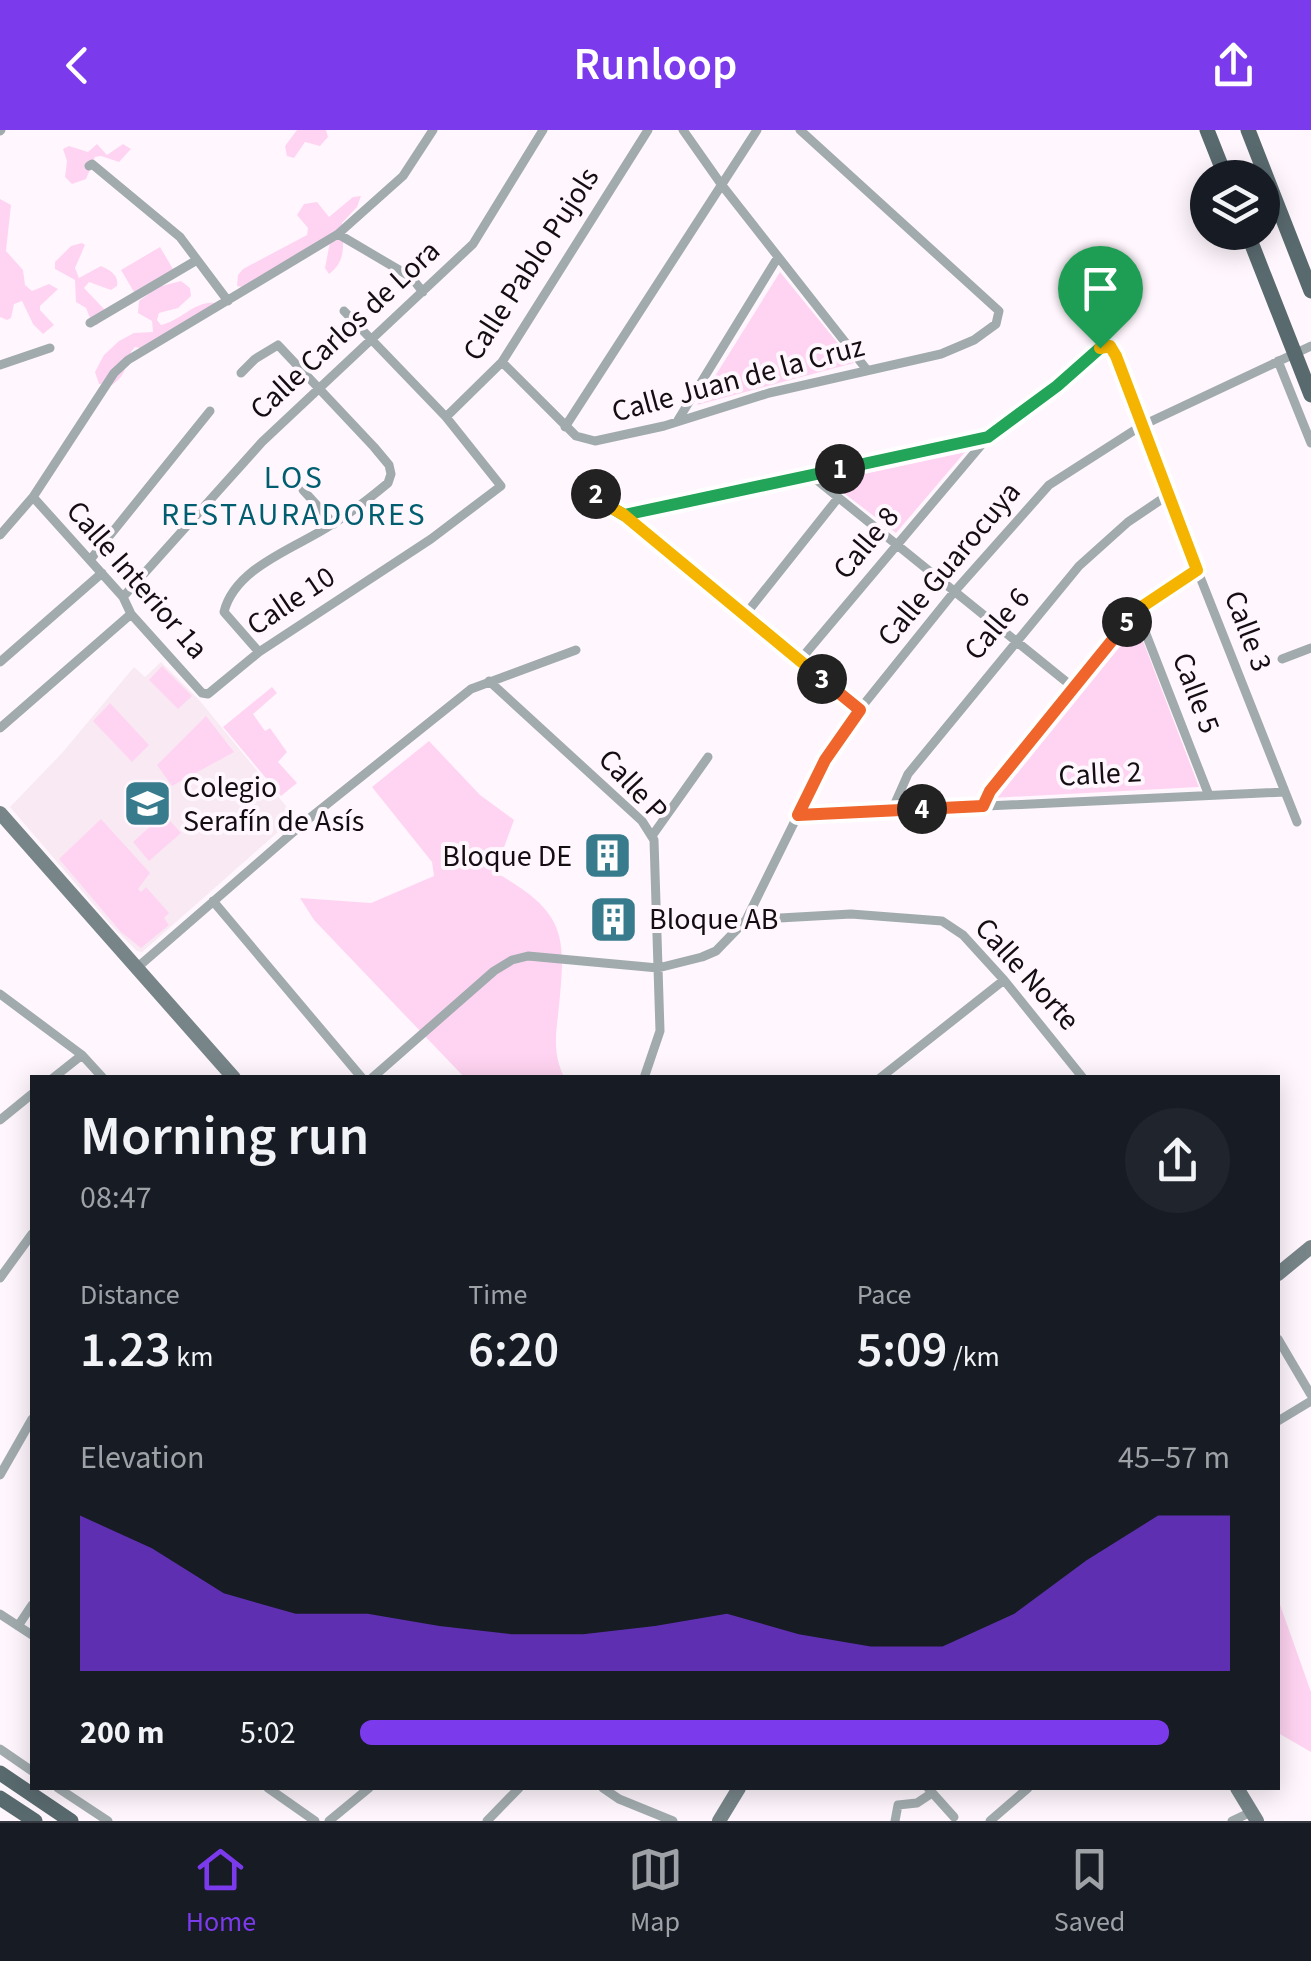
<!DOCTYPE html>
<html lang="en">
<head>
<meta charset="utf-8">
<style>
  body { margin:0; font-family:"Source Sans 3",sans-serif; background:#20242c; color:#f1f3f6; height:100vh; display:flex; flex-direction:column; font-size:38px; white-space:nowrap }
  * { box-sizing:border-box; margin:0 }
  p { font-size:32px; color:#9ea1a6 }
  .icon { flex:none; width:55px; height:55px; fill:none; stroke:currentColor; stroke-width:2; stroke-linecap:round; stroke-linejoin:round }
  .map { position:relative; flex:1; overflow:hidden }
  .sheet { position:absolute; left:30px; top:945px; width:1250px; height:715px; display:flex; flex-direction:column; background:#171b24; border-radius:0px; box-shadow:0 5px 25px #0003 }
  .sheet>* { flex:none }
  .buttons { position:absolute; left:1190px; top:30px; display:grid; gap:20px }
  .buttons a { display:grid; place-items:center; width:90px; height:90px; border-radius:50%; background:#171b24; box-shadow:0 5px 25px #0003; font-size:50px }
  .pin { position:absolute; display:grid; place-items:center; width:85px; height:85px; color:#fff; margin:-102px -42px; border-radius:50% 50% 50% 0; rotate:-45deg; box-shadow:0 0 10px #0007 }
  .pin .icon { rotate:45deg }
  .km { position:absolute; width:50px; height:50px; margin:-25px; border-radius:50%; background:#222; color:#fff; font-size:28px; line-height:50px; text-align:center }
  .round { display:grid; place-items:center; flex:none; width:105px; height:105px; border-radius:52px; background:#20242c }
  .head { display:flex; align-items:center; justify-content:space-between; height:170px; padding:0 50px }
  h1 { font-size:55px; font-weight:600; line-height:75px }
  .metrics { display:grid; grid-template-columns:repeat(3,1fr); gap:15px; height:170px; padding:10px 50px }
  .metrics div { display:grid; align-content:center }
  .metrics b { font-size:50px; font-weight:600 }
  .metrics small { font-size:28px; font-weight:400 }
  .metrics p { font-size:28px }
  .chart { height:280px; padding:20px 50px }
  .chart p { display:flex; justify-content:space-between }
  .chart svg { width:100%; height:180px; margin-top:10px; fill:#7c3aed; opacity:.7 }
  ul { padding:0 50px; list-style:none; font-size:32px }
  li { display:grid; grid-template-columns:160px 120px 1fr; align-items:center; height:75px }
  li i { height:25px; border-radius:12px; background:#7c3aed }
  header { display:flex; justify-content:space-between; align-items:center; height:130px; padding:0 50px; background:#7c3aed; color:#fff; font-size:45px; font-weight:600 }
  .tabs { display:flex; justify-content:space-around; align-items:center; height:140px; border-top:2px solid #363941; background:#171b24; font-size:28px; color:#9ea1a6 }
  .tabs a { display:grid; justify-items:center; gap:5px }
  .tabs .active { color:#7c3aed }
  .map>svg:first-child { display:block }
  .built { fill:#f8e9f3 }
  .green { fill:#ffd4f2 }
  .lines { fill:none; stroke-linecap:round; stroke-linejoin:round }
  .street { stroke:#a1abae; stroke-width:9 }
  .secondary { stroke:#778589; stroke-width:14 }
  .primary { stroke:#596a6f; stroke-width:15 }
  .split-1-casing { stroke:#fff; stroke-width:20 }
  .split-2-casing { stroke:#fff; stroke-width:20 }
  .split-3-casing { stroke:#fff; stroke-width:20 }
  .split-4-casing { stroke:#fff; stroke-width:20 }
  .split-5-casing { stroke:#fff; stroke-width:20 }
  .split-6-casing { stroke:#fff; stroke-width:20 }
  .split-1 { stroke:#22a559; stroke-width:12 }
  .split-2 { stroke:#22a559; stroke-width:12 }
  .split-3 { stroke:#f5b400; stroke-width:12 }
  .split-4 { stroke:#f0652b; stroke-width:12 }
  .split-5 { stroke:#f0652b; stroke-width:12 }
  .split-6 { stroke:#f5b400; stroke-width:12 }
  .labels { text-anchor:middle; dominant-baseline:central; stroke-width:8; stroke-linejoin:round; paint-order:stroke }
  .street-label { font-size:30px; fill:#140e12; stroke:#fff7fd }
  .poi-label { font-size:30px; fill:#140e12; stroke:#fff7fd; text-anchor:start }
  .neighbourhood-label { font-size:32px; letter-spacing:2.5px; fill:#005e70; stroke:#fff7fd }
</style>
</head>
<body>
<header><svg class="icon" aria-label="back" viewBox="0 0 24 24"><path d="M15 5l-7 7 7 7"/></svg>Runloop<svg class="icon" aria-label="share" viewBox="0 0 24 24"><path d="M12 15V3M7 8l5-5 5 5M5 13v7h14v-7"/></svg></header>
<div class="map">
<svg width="1311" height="1691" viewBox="0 0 1311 1691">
  <rect width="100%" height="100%" fill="#fff7fd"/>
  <path class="built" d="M 161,532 L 200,571 L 295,687 L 142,822 L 137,821 L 112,796 L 10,677 L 62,623 L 134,537 L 145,547 Z"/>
  <path class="green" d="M 297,0 L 326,0 L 328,7 L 320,16 L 305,12 L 294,28 L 287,26 L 285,16 Z
    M 97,14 L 107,25 L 123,14 L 131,19 L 119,32 L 101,26 L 95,27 L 86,49 L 72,54 L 65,47 L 67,31 L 63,19 L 69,16 L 88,22 Z
    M 361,66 L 357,77 L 342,93 C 343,113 347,131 329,144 L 325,138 L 330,112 L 242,157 L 237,156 L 238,145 L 243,139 L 307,105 L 308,98 L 297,85 L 304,74 L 317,72 L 329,87 L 353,67 Z
    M 0,69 L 11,75 L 6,121 L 23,140 L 25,155 L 32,161 L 49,154 L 58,159 L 40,176 L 40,180 L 54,195 L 43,204 L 33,194 L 22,171 L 14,174 L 11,188 L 7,190 L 0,187 Z
    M 82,113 L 85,115 L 75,138 L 79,148 L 101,136 C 110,140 119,145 117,156 L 111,160 L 89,152 L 84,158 L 105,180 L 106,187 L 97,195 L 93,195 L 86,178 L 76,172 L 75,150 L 55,139 L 55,132 L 71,116 Z
    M 160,117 L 173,139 L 134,162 L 121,140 Z
    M 780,142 L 854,233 L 697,275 Z
    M 181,151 L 190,158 L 191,166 L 178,178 L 159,183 L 157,190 L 161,195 C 181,191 194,171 215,173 L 215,177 L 150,220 L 135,217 C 123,230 131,242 112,255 L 99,254 L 95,242 L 104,225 L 119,211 L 134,203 L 153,202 L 152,191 L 138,183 L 139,171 L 158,157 Z
    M 965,322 L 896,403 L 828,351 L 834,350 Z
    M 1135,490 L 1199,657 L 992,668 Z
    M 162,536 L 192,566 L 178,579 L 149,550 Z
    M 272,557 L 277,563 L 253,584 L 265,601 L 270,598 L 287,622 L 278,632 L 297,653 L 281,666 L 223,597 Z
    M 110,573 L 149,615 L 132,632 L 93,591 Z
    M 206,586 L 234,622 L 172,656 L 157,635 Z
    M 429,611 L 480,665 L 514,690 L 495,742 C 569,784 566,806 558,886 C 555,909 554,926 564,947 L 464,947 L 314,790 L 300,768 L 371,773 L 434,746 L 432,732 L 372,657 Z
    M 164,684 L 181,703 L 149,731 L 133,712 Z
    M 101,689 L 150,743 L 138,759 L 141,762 L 146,757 L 169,783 L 164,788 L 169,795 L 141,818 L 121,802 L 59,729 Z
    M 1278,1469 L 1311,1562 L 1311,1622 L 1278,1603 Z"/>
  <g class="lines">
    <path class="street" d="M 683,0 L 721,54 L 867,240
      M 0,1 L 1,0
      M 89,36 L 92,34 L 180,107 L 228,171
      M 338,104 L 411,147 L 423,162
      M 90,193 L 197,130
      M 1278,231 L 1311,313
      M 502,232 L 576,306 L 595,311 L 664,296 L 769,263 L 941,224 L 974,210 L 996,194 L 999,181 L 800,0
      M 0,235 L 50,218
      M 241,243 L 255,229 L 278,215 L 374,317 L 389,335 L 391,344 L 388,353 C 370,368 351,383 331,395 C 296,418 235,437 224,482 L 259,522
      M 446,287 L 502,232 L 648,0
      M 678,290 L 778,127
      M 565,297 L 757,0
      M 813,347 L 1074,558
      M582 365a7 7 0 1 1 14 0a7 7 0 1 1-14 0Z
      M 303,360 L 334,394
      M 33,367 L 123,467 L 131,484 L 202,563 L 208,564 L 259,522 L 431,409 L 501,356 L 446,287 L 344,181
      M 595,369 L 624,385 L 860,579
      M 624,385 L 988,307
      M 0,405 L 33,367 L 114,243 L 128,230 L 338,104 L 403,46 L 433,0
      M 90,430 L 210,281
      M 123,467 L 262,312 L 473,114 L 543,0
      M 1137,481 L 1208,663
      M 745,485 L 838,368
      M 1282,529 L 1311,518
      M 800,530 L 988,307 L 1107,215 L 1116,226 L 1153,328 L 1297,692
      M 0,532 L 102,443
      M 489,551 L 642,691 L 654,710 L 660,901 L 644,948
      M 0,598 L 131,484
      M 983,675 L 990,661 L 1137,481 L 1197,440
      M 892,680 L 908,644 L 1079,436 L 1128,392 L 1168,365
      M 798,685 L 1285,662
      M 652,706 L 708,627
      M 213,771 L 362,948
      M 746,790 L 851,784 L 942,791 L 963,805 L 1004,850 L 1083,948
      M 139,836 L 306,691 L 471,559 L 576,520
      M 0,864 L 82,925 L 103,948
      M 53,948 L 82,925
      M 372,948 L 494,841 L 512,830 L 528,826 L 658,838 L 702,827 L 716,821 L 746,790 L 825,630 L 860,579 L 954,462 L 1049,355 L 1141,296 L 1311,216
      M 880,948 L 1004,850
      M 0,990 L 32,964
      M 0,1148 L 32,1104
      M 1278,1209 L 1311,1265
      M 1278,1291 L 1311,1271
      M 0,1345 L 32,1289
      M 0,1484 L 32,1505
      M 18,1496 L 32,1475
      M 0,1619 L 32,1641
      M 58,1658 L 108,1691
      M 268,1658 L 315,1691
      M 603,1658 L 619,1669 L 673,1691
      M 928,1658 L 954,1687
      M 329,1691 L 369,1658
      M 487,1691 L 519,1658
      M 895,1691 L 898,1675 L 917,1673 L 932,1663
      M 990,1691 L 1028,1658
      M 1232,1691 L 1251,1682"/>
    <path class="secondary" d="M 0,683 L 234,948
      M 1278,1144 L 1311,1117
      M 1237,1658 L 1257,1691
      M 719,1691 L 739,1658"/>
    <path class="primary" d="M 1207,0 L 1226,48
      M 1248,0 L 1311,161
      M 1247,102 L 1311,265
      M 0,1643 L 71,1691
      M 0,1668 L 35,1691"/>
  </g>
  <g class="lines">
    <defs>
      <path id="split-1" d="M 840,339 L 988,307 L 1057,256 L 1100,218"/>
      <path id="split-2" d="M 596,364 L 589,358 L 582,365 L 585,371 L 595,368 L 624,385 L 840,339"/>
      <path id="split-3" d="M 596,364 L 595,368 L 624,385 L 822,549"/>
      <path id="split-4" d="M 822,549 L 860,580 L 825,630 L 798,685 L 922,679"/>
      <path id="split-5" d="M 922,679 L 983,676 L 990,661 L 1127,492"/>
      <path id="split-6" d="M 1100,218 L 1110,216 L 1116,226 L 1197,440 L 1137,480 L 1127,492"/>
    </defs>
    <use href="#split-1" class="split-1-casing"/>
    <use href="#split-2" class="split-2-casing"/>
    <use href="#split-3" class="split-3-casing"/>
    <use href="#split-4" class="split-4-casing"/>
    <use href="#split-5" class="split-5-casing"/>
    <use href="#split-6" class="split-6-casing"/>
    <use href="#split-1" class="split-1"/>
    <use href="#split-2" class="split-2"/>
    <use href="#split-3" class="split-3"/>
    <use href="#split-4" class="split-4"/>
    <use href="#split-5" class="split-5"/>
    <use href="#split-6" class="split-6"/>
  </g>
  <defs>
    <symbol id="school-square" viewBox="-11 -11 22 22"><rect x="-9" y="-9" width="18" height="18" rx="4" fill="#387b8c" stroke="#fff7fd"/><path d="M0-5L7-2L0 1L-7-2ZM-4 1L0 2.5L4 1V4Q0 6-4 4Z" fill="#fff"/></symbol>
    <symbol id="building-square" viewBox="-11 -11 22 22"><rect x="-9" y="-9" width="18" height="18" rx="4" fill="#387b8c" stroke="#fff7fd"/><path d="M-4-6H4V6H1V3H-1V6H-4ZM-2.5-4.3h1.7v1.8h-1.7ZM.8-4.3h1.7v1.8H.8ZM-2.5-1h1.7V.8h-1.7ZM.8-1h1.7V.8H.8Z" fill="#fff"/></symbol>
  </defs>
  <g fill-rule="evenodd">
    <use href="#school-square" x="120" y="646" width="55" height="55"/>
    <use href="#building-square" x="580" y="698" width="55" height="55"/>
    <use href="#building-square" x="586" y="762" width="55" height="55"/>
  </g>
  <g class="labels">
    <g class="street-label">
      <text transform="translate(531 134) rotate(-57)">Calle Pablo Pujols</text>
      <text transform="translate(345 200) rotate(-43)">Calle Carlos de Lora</text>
      <text transform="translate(738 249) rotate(-15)">Calle Juan de la Cruz</text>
      <text transform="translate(866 413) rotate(-50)">Calle 8</text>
      <text transform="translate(949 434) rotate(-50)">Calle Guarocuya</text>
      <text transform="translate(137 450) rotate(49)">Calle Interior 1a</text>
      <text transform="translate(291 471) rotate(-34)">Calle 10</text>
      <text transform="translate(997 494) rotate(-50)">Calle 6</text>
      <text transform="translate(1248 501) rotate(69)">Calle 3</text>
      <text transform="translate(1196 563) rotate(69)">Calle 5</text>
      <text transform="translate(1100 644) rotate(-3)">Calle 2</text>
      <text transform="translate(633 655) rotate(47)">Calle P</text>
      <text transform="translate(1027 844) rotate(48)">Calle Norte</text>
    </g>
    <g class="poi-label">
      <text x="183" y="657">Colegio<tspan x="183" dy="34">Serafín de Asís</tspan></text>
      <text x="572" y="726" text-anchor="end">Bloque DE</text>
      <text x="649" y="789">Bloque AB</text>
    </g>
    <g class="neighbourhood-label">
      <text x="294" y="348">LOS<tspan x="294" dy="37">RESTAURADORES</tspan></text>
    </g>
  </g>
</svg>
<div class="buttons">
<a><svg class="icon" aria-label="layers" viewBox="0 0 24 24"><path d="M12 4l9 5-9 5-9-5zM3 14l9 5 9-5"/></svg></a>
</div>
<div class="pin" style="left:1100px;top:218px;background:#1e9e55"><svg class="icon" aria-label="arrive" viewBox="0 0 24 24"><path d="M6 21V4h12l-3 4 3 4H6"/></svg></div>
<b class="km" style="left:840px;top:339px">1</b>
<b class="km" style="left:596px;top:364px">2</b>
<b class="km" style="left:822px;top:549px">3</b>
<b class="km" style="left:922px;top:679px">4</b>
<b class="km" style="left:1127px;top:492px">5</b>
<section class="sheet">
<div class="head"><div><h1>Morning run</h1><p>08:47</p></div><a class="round"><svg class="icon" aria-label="share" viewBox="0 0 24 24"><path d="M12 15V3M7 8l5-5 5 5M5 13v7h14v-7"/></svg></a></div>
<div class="metrics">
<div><p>Distance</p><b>1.23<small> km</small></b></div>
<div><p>Time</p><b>6:20</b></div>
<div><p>Pace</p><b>5:09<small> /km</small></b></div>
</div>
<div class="chart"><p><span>Elevation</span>45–57 m</p>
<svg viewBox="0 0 160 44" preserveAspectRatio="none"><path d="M0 44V6L10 14L20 25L30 30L40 30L50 33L60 35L70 35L80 33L90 30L100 35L110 38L120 38L130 30L140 17L150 6L160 6V44z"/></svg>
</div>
<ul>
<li><b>200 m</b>5:02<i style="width:93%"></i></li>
</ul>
</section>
</div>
<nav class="tabs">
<a class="active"><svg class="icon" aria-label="home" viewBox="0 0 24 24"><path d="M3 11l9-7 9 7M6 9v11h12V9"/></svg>Home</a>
<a><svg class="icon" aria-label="map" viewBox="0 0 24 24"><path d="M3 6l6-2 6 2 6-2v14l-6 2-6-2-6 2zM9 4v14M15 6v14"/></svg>Map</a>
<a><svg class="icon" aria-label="saved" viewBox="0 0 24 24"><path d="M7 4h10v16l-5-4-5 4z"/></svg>Saved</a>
</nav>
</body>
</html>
